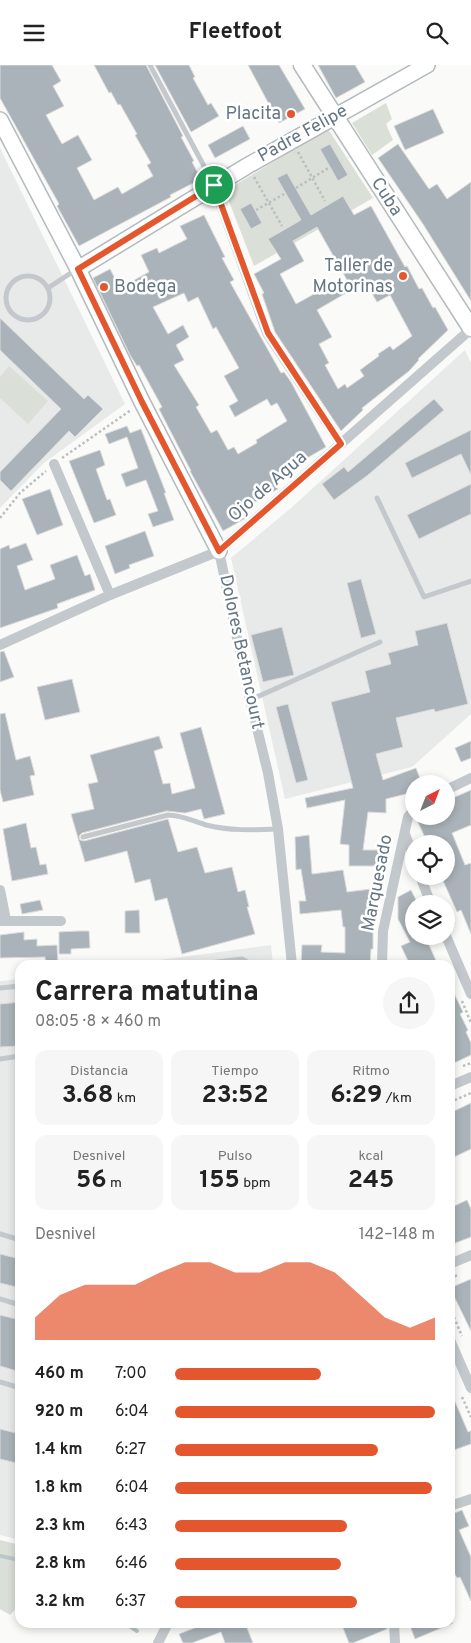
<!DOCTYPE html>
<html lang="es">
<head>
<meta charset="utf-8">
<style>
  body { margin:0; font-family:Overpass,sans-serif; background:#f6f6f6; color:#222; height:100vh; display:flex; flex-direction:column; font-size:19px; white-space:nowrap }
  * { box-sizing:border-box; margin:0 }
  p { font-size:16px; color:#767676 }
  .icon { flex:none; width:28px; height:28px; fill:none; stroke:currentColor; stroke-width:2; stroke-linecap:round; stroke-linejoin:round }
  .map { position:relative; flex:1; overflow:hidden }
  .details { position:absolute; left:15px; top:895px; width:440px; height:668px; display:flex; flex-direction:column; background:#fff; border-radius:15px; box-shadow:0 2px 8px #0003 }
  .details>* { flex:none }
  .needle { width:32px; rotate:42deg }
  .buttons { position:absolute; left:405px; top:710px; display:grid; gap:10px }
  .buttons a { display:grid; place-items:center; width:50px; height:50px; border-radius:50%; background:#fff; box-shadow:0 2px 8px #0003; font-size:25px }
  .pin { position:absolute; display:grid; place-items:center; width:42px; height:42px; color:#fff; margin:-21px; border:2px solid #fff; border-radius:50%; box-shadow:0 1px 5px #0007 }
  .round { display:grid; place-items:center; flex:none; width:52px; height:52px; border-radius:26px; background:#f6f6f6 }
  .overview { display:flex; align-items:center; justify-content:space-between; height:85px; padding:0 20px }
  h1 { font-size:28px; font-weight:700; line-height:38px }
  .metrics { display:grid; grid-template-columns:repeat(3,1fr); gap:8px; height:85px; padding:5px 20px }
  .metrics div { display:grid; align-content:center; border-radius:12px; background:#f6f6f6; text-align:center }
  .metrics b { font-size:25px; font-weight:700 }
  .metrics small { font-size:14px; font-weight:400 }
  .metrics p { font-size:14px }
  .chart { height:140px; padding:10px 20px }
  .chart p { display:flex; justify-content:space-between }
  .chart svg { width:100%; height:90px; margin-top:5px; fill:#e4572e; opacity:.7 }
  ul { padding:0 20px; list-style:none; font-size:16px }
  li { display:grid; grid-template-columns:80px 60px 1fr; align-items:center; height:38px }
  li i { height:12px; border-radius:6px; background:#e4572e }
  header { display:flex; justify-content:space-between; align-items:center; height:65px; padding:0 20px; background:#fff; font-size:22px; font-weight:700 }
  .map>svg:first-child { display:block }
  .built { fill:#e8e9e9 }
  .green { fill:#dadfd7 }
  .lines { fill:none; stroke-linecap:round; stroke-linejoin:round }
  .stream { stroke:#bbc7cb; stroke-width:4 }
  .building { fill:#aab3b9; stroke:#dcdcda; fill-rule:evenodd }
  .secondary-casing { stroke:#b3babf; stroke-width:18 }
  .primary-casing { stroke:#b5babe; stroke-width:19 }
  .path { stroke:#bbbfc2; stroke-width:2.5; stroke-dasharray:2.5 2.5; stroke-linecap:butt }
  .lane { stroke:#c3c8cc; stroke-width:5 }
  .street { stroke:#c3c8cc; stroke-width:10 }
  .secondary { stroke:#fff; stroke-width:15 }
  .primary { stroke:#fff; stroke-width:16 }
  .route-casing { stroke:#fff; stroke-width:10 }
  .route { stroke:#e4572e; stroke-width:6 }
  .poi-dot { fill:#e4572e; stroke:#fff; stroke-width:2 }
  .labels { text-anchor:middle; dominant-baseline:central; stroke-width:5; stroke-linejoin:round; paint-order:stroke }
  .poi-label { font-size:18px; fill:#657683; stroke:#fff; text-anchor:end }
  .street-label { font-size:18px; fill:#657683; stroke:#fff }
</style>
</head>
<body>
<header><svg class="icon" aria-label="menu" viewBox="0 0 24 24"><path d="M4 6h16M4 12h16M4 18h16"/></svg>Fleetfoot<svg class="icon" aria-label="search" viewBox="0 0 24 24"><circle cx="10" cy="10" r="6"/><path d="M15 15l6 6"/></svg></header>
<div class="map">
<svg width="471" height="1578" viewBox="0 0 471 1578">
  <rect width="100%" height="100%" fill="#fafaf8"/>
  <path class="built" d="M 0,83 L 125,339 L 44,398 L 0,443 Z
    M 465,285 L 471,298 L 471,649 L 412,702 L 285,734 L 231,493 L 291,443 Z
    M 271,880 L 273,900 L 122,900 Z
    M 20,914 L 20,1475 L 0,1470 L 0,916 Z"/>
  <path class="green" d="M 386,38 L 392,54 L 386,59 L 393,75 L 372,90 L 352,58 Z
    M 328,64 L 373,133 L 254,201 L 225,126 Z
    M 9,301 L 48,336 L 28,359 L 0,333 L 0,312 Z
    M 0,1475 L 20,1480 L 20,1539 L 10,1550 L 0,1544 Z"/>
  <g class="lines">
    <path class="stream" d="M 0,1491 L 20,1495
      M 125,1558 L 137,1566"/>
  </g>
  <path class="building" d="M 0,0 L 52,0 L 61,16 L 53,21 L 64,41 L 46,50 L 62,79 L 78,70 L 92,95 L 77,103 L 94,135 L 118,122 L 122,129 L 153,111 L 147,100 L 151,98 L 135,70 L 137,69 L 120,39 L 118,40 L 111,27 L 109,28 L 94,0 L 146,0 L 183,71 L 181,72 L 194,96 L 192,97 L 201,114 L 170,130 L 171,132 L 79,181 L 57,141 L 59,139 L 0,33 Z
    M 155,0 L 189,0 L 195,12 L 193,13 L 208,40 L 211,38 L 219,51 L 191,67 Z
    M 248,0 L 279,0 L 305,44 L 279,58 Z
    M 318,0 L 355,0 L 365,17 L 336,33 Z
    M 433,44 L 444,68 L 405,85 L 394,61 Z
    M 243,61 L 250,74 L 215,93 L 208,80 Z
    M 330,79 L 348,110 L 338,116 L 320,84 Z
    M 398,79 L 429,124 L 437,119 L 447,134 L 471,117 L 471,236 L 423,159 L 378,93 Z
    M 287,108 L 311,150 L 343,131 L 354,150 L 371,141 L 405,202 L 407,201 L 419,224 L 422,223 L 433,243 L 435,242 L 448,265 L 418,294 L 419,295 L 409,306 L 362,343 L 363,345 L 341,366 L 275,267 L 262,229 L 264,228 L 254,209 L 281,194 L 268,174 L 301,155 L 277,113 ZM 317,162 L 347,215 L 327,226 L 325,223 L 296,239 L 280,209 L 304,196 L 293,176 ZM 365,217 L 377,237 L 390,230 L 412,271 L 393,285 L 390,281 L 378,289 L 379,291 L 360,305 L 364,311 L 347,323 L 345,319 L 338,324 L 325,300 L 329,298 L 319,279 L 332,272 L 317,245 Z
    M 251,138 L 262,158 L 251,164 L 240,144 Z
    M 204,150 L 225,192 L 222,193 L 234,215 L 230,217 L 281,308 L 284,307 L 291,317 L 326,382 L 302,396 L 304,399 L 292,405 L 291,402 L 272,412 L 278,424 L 241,445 L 246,453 L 223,466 L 190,406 L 191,406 L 159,344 L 162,342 L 139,300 L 137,301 L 130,290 L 93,213 L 110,204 L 120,223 L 149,207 L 141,190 L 157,183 L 159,188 L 187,174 L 180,161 ZM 184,228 L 188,237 L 198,232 L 213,264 L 216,262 L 239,303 L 224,311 L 238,336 L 229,341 L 235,352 L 267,334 L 271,341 L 277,338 L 287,356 L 256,375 L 257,378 L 238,389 L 234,382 L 228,385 L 217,365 L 211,368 L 196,342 L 199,340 L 174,300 L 184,295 L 176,280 L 189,272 L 183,260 L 168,269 L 153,242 Z
    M 0,253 L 84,334 L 88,330 L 103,344 L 75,372 L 69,366 L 11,426 L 0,415 L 0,407 L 61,344 L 0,285 Z
    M 434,334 L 444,345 L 368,410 L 334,435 L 322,419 L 344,402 L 348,407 Z
    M 127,361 L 130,368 L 141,364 L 166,428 L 164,428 L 174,455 L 153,462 L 148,449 L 158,446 L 146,415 L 126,422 L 121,409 L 138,403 L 127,372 L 109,379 L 105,369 Z
    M 471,365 L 471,410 L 461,389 L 412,413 L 405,398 Z
    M 100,385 L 105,400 L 96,404 L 107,435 L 110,434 L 116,450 L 94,458 L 69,396 Z
    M 471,419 L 471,449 L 419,474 L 407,450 Z
    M 50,424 L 63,460 L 37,470 L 22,434 Z
    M 145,466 L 154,491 L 129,500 L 130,503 L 115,509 L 105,481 Z
    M 26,478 L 33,495 L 17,501 L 25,525 L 55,514 L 50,500 L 77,490 L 85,511 L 90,509 L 95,525 L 57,539 L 58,543 L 0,563 L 0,484 L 9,480 L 10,484 Z
    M 361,514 L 376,569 L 361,573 L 347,518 Z
    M 447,558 L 468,639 L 435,647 L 434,644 L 396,653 L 403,682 L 376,689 L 383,715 L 416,703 L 422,719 L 414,719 L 414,727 L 386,734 L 386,748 L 368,747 L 363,785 L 381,785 L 381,801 L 349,801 L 349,780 L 340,779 L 345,735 L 307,743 L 305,733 L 353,723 L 331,637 L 370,627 L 365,606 L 391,599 L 388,588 L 418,580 L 415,566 Z
    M 282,562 L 294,610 L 263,617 L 251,570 Z
    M 4,586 L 14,612 L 0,617 L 0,587 Z
    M 72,614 L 80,647 L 45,655 L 37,622 Z
    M 288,639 L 308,715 L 296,718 L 276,642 Z
    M 5,648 L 16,695 L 30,691 L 35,710 L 30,711 L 34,730 L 3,737 L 0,725 L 0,649 Z
    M 201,662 L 225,749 L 204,754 L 201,744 L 185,748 L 167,746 L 82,768 L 79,771 L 80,775 L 84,776 L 168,754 L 178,787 L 197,782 L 205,808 L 232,802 L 238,827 L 245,825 L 249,842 L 247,842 L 255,869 L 182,889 L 167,833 L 155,836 L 150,814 L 135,818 L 127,786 L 85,797 L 71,749 L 94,744 L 88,719 L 98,717 L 90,690 L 159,671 L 163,683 L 154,686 L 163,719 L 170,718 L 172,729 L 195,723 L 180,668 Z
    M 471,676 L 471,693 L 461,697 L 455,683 Z
    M 471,725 L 471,760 L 452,768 L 465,800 L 471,798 L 471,869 L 461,845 L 457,847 L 441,811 L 446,811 L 446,779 L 428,779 L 416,753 L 418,751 L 446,751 L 446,736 Z
    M 26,758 L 31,783 L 36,782 L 40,800 L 46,799 L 48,809 L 12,816 L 3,764 Z
    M 309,770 L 312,809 L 343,805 L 347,827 L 371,824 L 375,859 L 373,860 L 373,884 L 371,884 L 370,900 L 321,899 L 321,900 L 301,900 L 302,880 L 322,880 L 321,887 L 345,888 L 345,862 L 343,862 L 341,845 L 300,849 L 299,836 L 306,836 L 301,804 L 296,805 L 295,772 Z
    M 411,825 L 418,839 L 414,839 L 414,871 L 425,871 L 438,900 L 410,900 L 401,881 L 410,877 L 398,854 L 398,832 Z
    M 40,835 L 43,845 L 22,849 L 20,839 Z
    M 139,845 L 140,868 L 125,868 L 125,846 Z
    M 78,866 L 89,866 L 90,883 L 71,884 L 71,889 L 59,889 L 59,867 Z
    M 24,867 L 24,875 L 37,874 L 37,881 L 57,880 L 58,900 L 46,900 L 45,892 L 0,893 L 0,870 Z
    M 450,920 L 463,947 L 460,949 L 468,965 L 466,967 L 471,978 L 471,990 L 450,1000 Z
    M 20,937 L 20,981 L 0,982 L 0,939 Z
    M 471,1038 L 471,1084 L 450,1094 L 450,1048 Z
    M 467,1135 L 471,1144 L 471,1172 L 450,1180 L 450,1143 Z
    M 0,1189 L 20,1194 L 20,1223 L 0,1218 Z
    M 471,1214 L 471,1266 L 450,1223 Z
    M 0,1250 L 20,1255 L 20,1307 L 0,1301 Z
    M 450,1325 L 468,1367 L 471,1366 L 471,1379 L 454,1385 L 450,1375 Z
    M 0,1364 L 20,1369 L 20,1399 L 0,1394 Z
    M 462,1445 L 469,1461 L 459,1465 L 471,1492 L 471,1536 L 460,1512 L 457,1513 L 450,1499 L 450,1448 L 452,1449 Z
    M 207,1558 L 245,1558 L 253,1578 L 225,1578 L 221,1567 L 192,1578 L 183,1578 L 179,1569 Z
    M 341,1558 L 387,1558 L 387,1564 L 353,1578 L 349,1578 Z
    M 409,1558 L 453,1558 L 415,1574 Z"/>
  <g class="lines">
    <defs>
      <path id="secondary" d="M 0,55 L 78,204 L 142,337 L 219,486
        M 78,204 L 247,101 L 427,0"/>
      <path id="primary" d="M 302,0 L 471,263"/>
    </defs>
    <use href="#secondary" class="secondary-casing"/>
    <use href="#primary" class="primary-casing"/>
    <path class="path" d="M 298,87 L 325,136
      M 254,112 L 282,161
      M 296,123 L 330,102
      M 256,145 L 286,128
      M 62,393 L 131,345
      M 0,453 L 20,428 L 46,406
      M 451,853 L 455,862
      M 462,936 L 471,958
      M 463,1001 L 471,998
      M 450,1037 L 471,1028
      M 450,1213 L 458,1210
      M 450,1243 L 462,1271
      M 462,1332 L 471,1352"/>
    <path class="lane" d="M 150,0 L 213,118
      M6 233a22 22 0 1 1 44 0a22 22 0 1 1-44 0Z
      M 48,223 L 77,204
      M 377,433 L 424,532 L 471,516
      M 250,635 L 380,577
      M 83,772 L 168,750 C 181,750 193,756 206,760 C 229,766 254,765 278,764
      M 193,900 L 242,894 L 252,900
      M 0,923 L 20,921
      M 0,994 L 20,991
      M 0,1169 L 20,1175
      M 0,1234 L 20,1240
      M 0,1317 L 20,1323"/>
    <path class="street" d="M 214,120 L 267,268 L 341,379
      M 54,399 L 110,530
      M 219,486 L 250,635 L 268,708 L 278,764 L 292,900
      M 0,580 L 110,530 L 219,486 L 471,264
      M 446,725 L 471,713
      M 405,769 L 414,793
      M 420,811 L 431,839
      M 0,825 L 6,855
      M 0,856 L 61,856
      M 446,871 L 471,929
      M 382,900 L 383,866 L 408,752 L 414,745
      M 450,1021 L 471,1012
      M 450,1199 L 471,1190
      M 450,1275 L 471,1323
      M 450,1441 L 471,1434
      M 394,1558 L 395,1578
      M 158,1578 L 168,1558"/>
    <use href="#secondary" class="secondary"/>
    <use href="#primary" class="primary"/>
  </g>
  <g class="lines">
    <defs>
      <path id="route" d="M 214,120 L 268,268 L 341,379 L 219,486 L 142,337 L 78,204 Z"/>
    </defs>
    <use href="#route" class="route-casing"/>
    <use href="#route" class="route"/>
  </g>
  <g class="poi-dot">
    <circle cx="291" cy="49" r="5"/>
    <circle cx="403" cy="211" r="5"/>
    <circle cx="104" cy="222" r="5"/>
  </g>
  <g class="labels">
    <g class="poi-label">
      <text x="281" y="49">Placita</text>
      <text x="393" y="201">Taller de<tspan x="393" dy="21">Motorinas</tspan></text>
      <text x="114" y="222" text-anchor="start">Bodega</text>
    </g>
    <g class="street-label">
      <text transform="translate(303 69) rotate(-29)">Padre Felipe</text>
      <text transform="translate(386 132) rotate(57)">Cuba</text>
      <text transform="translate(268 422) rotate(-41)">Ojo de Agua</text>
      <text transform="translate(241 587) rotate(78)">Dolores Betancourt</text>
      <text transform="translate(378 818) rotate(-79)">Marquesado</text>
    </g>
  </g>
</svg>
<div class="buttons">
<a><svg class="needle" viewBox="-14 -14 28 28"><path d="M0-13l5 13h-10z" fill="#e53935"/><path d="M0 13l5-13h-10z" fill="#767676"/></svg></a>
<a><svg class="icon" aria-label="locate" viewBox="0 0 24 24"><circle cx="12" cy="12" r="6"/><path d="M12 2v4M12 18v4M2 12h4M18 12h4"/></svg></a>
<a><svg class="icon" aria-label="layers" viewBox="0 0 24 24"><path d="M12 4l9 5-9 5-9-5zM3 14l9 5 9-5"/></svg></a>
</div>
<div class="pin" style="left:214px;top:120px;background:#1e9e55"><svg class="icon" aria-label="arrive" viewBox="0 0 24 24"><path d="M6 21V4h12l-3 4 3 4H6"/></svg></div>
<section class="details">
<div class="overview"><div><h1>Carrera matutina</h1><p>08:05 · 8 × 460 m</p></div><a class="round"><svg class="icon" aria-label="share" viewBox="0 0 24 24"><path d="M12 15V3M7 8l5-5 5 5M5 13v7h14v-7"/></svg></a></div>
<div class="metrics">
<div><p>Distancia</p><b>3.68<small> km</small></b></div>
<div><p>Tiempo</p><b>23:52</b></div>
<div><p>Ritmo</p><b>6:29<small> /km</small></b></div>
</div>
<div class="metrics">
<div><p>Desnivel</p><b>56<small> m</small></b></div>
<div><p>Pulso</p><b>155<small> bpm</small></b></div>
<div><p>kcal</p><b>245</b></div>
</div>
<div class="chart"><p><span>Desnivel</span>142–148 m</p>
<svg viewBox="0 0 160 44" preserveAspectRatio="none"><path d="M0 44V33L10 22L20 17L30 17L40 17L50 11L60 6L70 6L80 11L90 11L100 6L110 6L120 11L130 22L140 33L150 38L160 33V44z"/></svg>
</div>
<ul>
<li><b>460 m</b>7:00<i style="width:56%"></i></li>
<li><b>920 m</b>6:04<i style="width:100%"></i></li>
<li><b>1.4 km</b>6:27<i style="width:78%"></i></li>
<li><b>1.8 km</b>6:04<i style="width:99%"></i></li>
<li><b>2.3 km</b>6:43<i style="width:66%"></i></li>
<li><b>2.8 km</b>6:46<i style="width:64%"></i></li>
<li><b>3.2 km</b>6:37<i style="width:70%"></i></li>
</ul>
</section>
</div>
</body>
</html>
